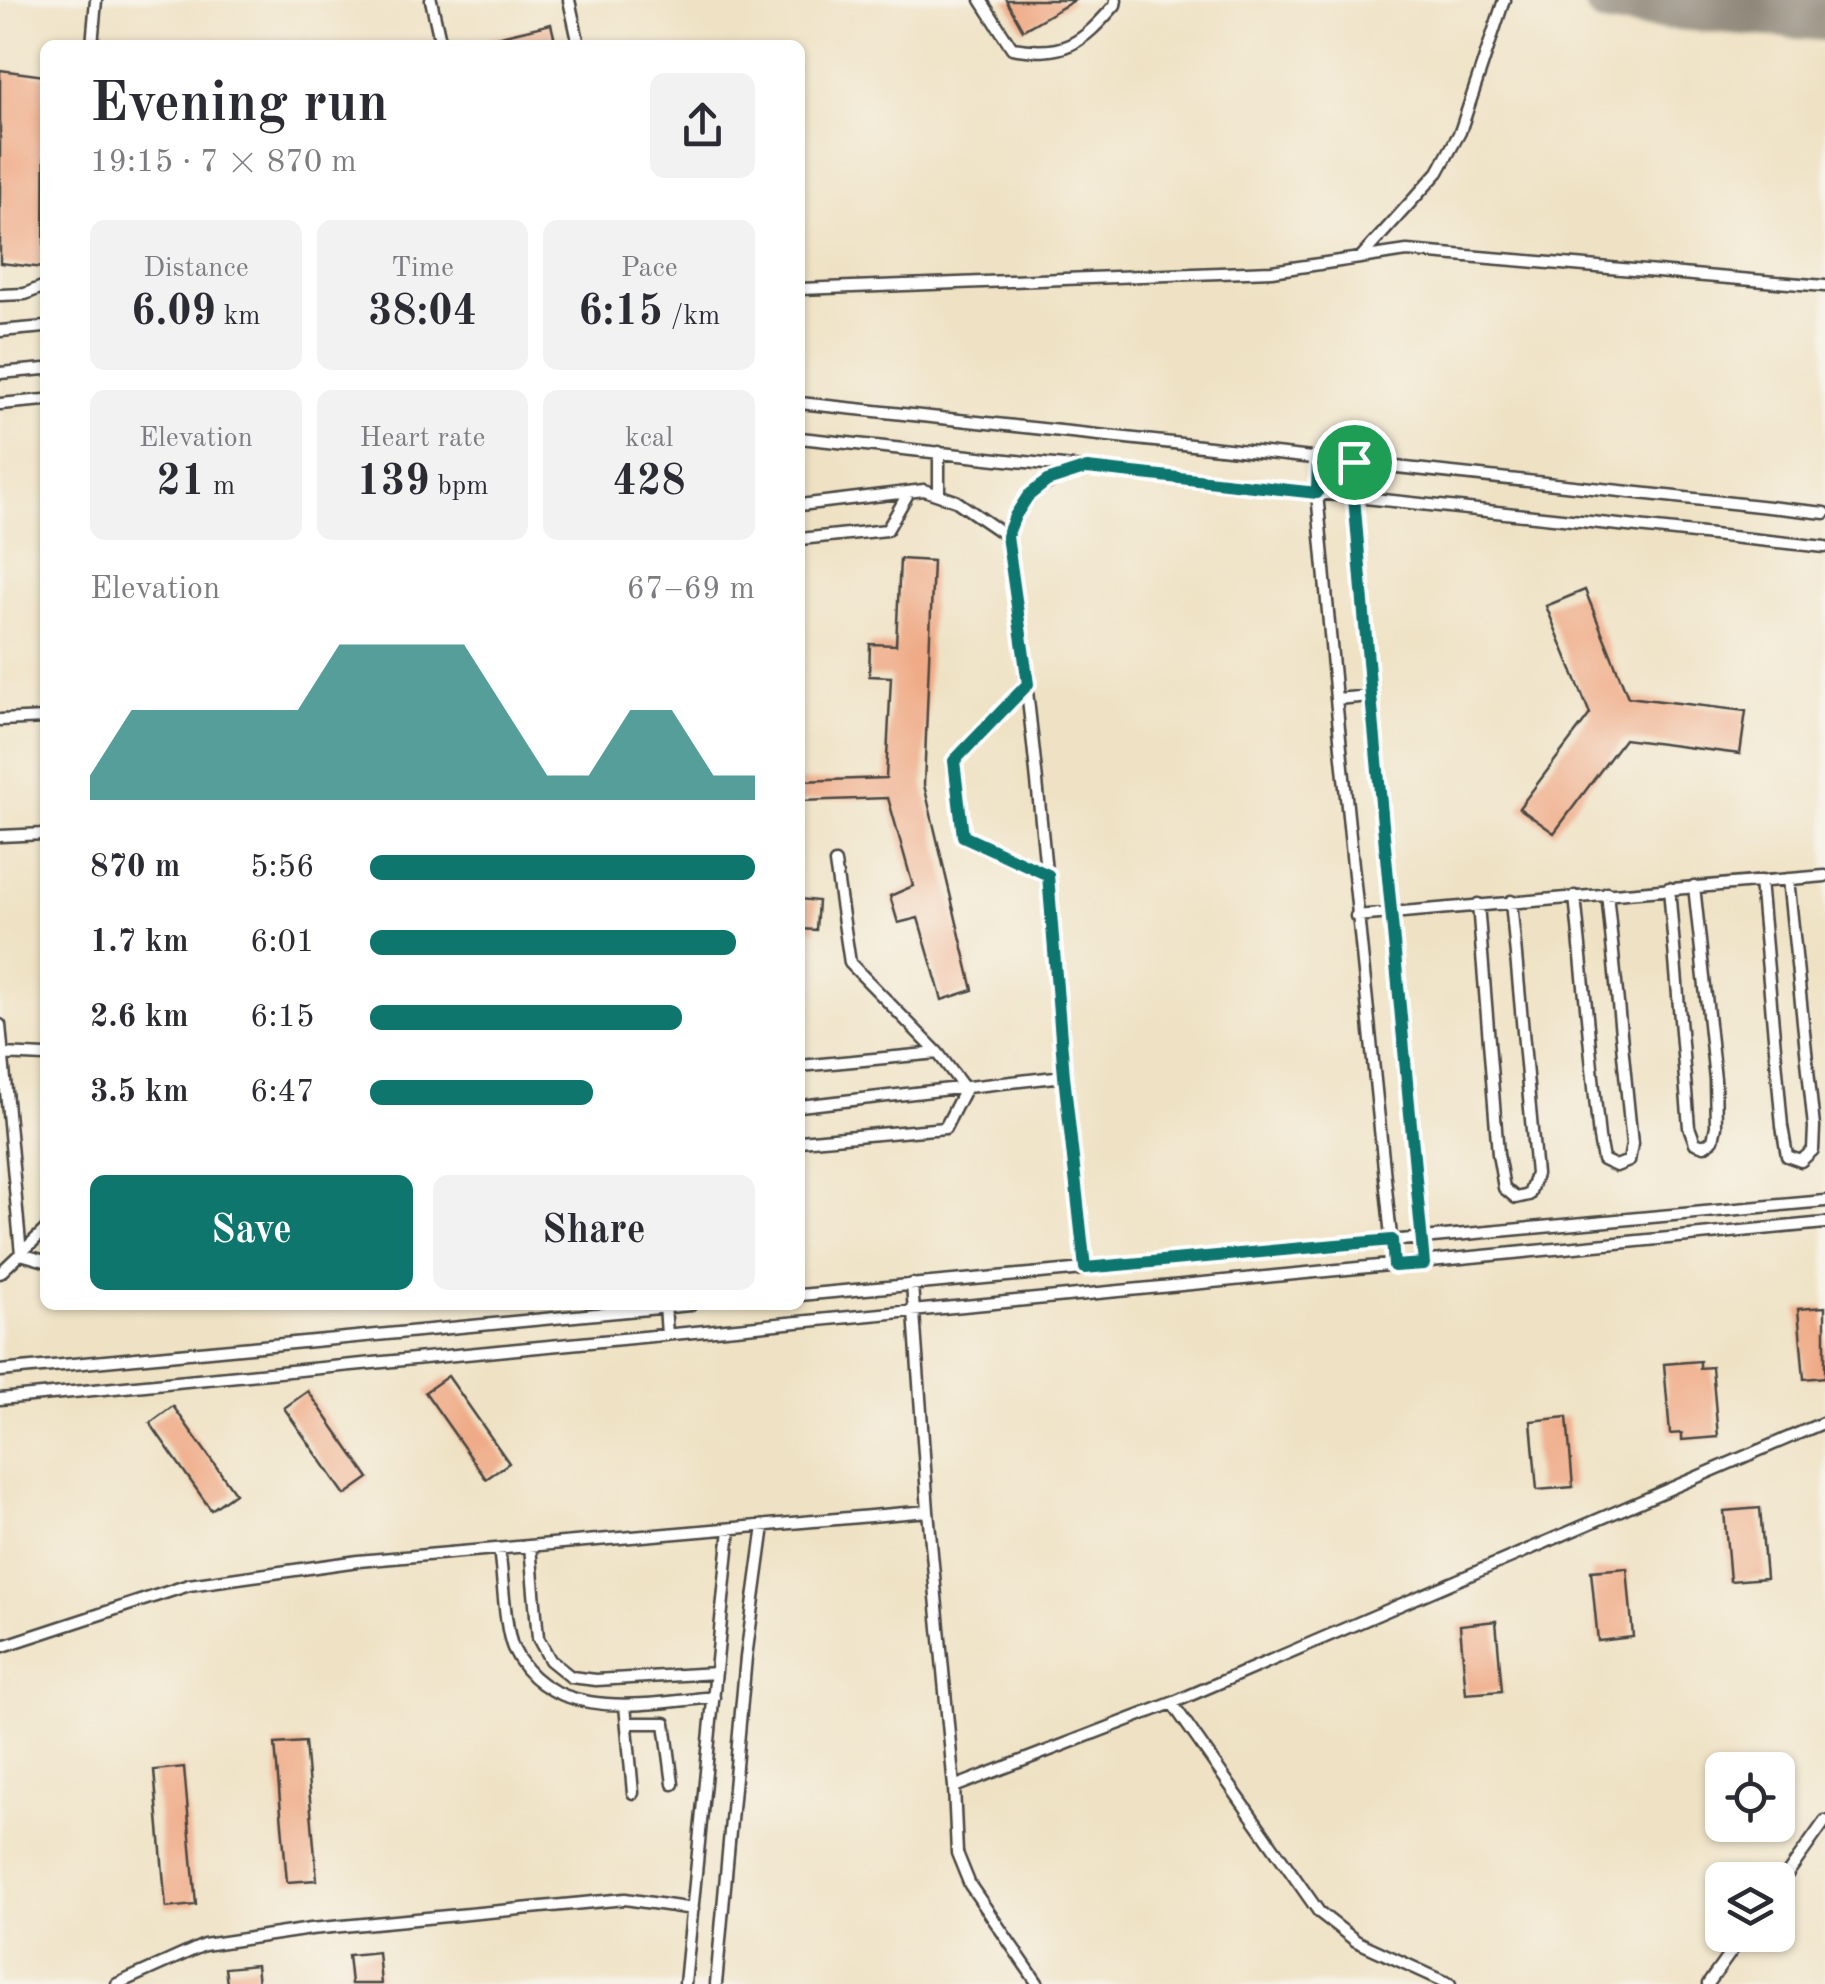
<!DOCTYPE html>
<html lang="en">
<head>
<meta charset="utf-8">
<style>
  body { margin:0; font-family:"Old Standard TT",serif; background:#f2f2f3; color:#2b2b33; height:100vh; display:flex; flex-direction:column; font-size:38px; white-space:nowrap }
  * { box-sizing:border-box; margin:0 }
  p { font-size:32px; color:#7c7c81 }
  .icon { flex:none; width:55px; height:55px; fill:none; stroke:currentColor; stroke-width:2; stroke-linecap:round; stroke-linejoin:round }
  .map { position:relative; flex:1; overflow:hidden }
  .details { position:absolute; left:40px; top:40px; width:765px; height:1270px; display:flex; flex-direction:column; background:#fff; border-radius:15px; box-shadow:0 2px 8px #0004 }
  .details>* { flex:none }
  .buttons { position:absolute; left:1705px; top:1752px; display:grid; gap:20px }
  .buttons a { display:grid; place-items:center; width:90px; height:90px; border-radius:15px; background:#fff; box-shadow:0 2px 8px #0004; font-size:50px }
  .pin { position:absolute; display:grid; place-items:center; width:85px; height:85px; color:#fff; margin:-42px; border:5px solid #fff; border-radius:50%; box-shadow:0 2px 10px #0007 }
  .round { display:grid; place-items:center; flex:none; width:105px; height:105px; border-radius:15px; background:#f2f2f3 }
  .headline { display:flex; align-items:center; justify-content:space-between; height:170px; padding:0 50px }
  h1 { font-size:55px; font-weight:700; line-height:75px }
  .metrics { display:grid; grid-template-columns:repeat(3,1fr); gap:15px; height:170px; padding:10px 50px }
  .metrics div { display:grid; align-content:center; border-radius:15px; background:#f2f2f3; text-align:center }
  .metrics b { font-size:42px; font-weight:700 }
  .metrics small { font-size:28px; font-weight:400 }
  .metrics p { font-size:28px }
  .chart { height:280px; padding:20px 50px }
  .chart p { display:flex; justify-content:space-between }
  .chart svg { width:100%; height:180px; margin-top:10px; fill:#0f766e; opacity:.7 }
  .action { display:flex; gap:20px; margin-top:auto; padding:20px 50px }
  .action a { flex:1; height:115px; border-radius:15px; background:#0f766e; color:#fff; font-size:40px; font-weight:700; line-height:115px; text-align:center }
  .action a+a { background:#f2f2f3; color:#2b2b33 }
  ul { padding:0 50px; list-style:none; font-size:32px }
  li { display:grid; grid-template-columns:160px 120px 1fr; align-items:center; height:75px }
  li i { height:25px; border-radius:12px; background:#0f766e }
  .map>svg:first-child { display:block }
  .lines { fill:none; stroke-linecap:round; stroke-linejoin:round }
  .taxiway { stroke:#8d8678; stroke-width:50 }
  .building { fill:#efaa86 }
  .lane-casing { stroke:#484642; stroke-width:15 }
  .lane { stroke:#fff; stroke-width:10 }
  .route-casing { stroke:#fff; stroke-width:20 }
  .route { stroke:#0f766e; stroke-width:12 }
</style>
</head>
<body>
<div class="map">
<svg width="1825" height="1984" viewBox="0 0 1825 1984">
  <rect width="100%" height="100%" fill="#f7f3e8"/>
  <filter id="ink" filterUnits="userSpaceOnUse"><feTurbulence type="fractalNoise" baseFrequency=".01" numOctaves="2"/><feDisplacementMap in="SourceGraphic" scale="20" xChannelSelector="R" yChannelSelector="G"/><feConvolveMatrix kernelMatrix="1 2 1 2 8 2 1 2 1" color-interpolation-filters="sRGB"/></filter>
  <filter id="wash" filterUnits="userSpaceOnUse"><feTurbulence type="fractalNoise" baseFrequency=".0048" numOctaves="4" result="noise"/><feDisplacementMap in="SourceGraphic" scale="40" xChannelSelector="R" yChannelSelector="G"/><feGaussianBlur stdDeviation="2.25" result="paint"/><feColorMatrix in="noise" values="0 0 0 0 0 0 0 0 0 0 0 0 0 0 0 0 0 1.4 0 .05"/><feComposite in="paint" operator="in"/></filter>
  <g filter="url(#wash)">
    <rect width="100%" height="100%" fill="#efe2c4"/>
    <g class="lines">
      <path class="taxiway" d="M 1609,0 L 1825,16"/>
    </g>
    <g id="blocks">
      <path class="building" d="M 1006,0 L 1075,0 L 1023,30 Z
        M 551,24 L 556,45 L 488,45 L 488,39 Z
        M 0,70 L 45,76 L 44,268 L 0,263 Z
        M 900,559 L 933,561 L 924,785 L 973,990 L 942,1000 L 918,918 L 898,923 L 890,896 L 913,886 L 888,798 L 800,801 L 800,781 L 886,778 L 891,677 L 869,676 L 870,644 L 896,645 Z
        M 1585,590 L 1628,697 L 1746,711 L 1740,754 L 1624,739 L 1554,833 L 1519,808 L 1590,714 L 1546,606 Z
        M 800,899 L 818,901 L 816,930 L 800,929 Z
        M 1825,1307 L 1825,1377 L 1804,1379 L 1798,1309 Z
        M 1700,1361 L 1700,1368 L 1712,1367 L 1718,1437 L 1682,1440 L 1682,1433 L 1670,1434 L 1664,1364 Z
        M 448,1376 L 509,1463 L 486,1479 L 425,1392 Z
        M 308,1391 L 369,1478 L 345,1495 L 284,1408 Z
        M 173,1406 L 235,1493 L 211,1510 L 150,1423 Z
        M 1567,1417 L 1573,1487 L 1537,1490 L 1531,1421 Z
        M 1760,1508 L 1766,1578 L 1730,1581 L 1724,1511 Z
        M 1627,1568 L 1633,1637 L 1598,1641 L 1591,1571 Z
        M 1496,1621 L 1502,1691 L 1466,1694 L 1460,1625 Z
        M 305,1742 L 317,1880 L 287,1882 L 275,1744 Z
        M 184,1767 L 196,1905 L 166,1908 L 154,1770 Z
        M 378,1952 L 381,1984 L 351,1984 L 348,1955 Z
        M 256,1965 L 258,1984 L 227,1984 L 225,1968 Z"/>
    </g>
  </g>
  <g filter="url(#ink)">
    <use href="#blocks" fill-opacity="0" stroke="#484642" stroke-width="2.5"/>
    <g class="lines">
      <defs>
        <path id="lane" d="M 431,0 L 441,45
          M 569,0 L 579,45
          M 981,0 L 1012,48 C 1064,57 1081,44 1115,5 L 1116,0
          M 92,45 L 96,0
          M 1362,256 L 1438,172 L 1460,132 L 1504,0
          M 800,289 L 1272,271 L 1407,251 L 1825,286
          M 0,295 L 25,294 L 45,286
          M 0,331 L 45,327
          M 0,373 L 45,369
          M 800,403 L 1825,513
          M 0,404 L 45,400
          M 800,438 L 1825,547
          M 1318,459 L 1317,493 L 1336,699 L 1394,1266
          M 1354,463 L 1354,497 L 1371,696 L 1424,1263
          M 1083,469 C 1041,483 1024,493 1007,536 C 1042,779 1058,1024 1085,1269
          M 939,495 L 939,452
          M 800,505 L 924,490 L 956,501 L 1007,536
          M 800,539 L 887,530 L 909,492
          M 1028,683 L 954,761 L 963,836 L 1049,875
          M 1336,699 L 1371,696
          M 0,720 L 45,718
          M 0,836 L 45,834
          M 835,863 L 850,963 L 938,1053
          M 1760,881 L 1782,1126 L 1787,1156 L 1801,1161 L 1813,1150 L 1814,1127 L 1788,879
          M 1669,888 L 1689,1127 L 1695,1143 L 1704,1146 L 1713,1140 L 1716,1126 L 1715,1079 L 1694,886
          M 1575,896 L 1599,1138 L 1603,1160 L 1616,1166 L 1629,1161 L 1632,1144 L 1607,893
          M 1478,904 L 1498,1154 L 1504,1188 L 1516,1198 L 1529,1195 L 1536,1174 L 1511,901
          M 1356,916 L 1825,876
          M 0,1025 L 21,1254
          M 3,1054 L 45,1056
          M 800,1066 L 938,1053 L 965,1089 L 945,1128 L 800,1141
          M 800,1106 L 1064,1076
          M 21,1254 L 45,1261
          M 0,1273 L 45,1230
          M 912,1284 L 928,1511 L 954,1787 L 957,1853 L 970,1885 L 1038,1984
          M 800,1295 L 1825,1201
          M 665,1305 L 667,1335
          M 0,1371 L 690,1305
          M 0,1399 L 1825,1223
          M 530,1546 L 538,1638 L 550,1660 L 571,1677 L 596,1680 L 716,1673
          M 499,1549 C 503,1574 504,1627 513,1648 C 549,1724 645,1704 714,1697
          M 0,1647 L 189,1585 L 358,1561 L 928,1511
          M 1172,1703 L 1319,1912 L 1356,1941 L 1450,1984
          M 625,1705 L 633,1793
          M 627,1723 L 665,1723 L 673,1784
          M 954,1787 L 1172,1703 L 1825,1422
          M 1778,1887 L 1825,1821
          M 117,1984 L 204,1945 L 311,1929 L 625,1899 L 693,1909
          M 685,1984 L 730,1529
          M 716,1984 L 746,1657 L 764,1526
          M 1708,1984 L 1743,1935"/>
      </defs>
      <use href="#lane" class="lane-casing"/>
      <use href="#lane" class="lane"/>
    </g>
  </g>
  <g class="lines" filter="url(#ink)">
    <defs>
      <path id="route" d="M 1318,459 L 1354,462 L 1354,497 L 1371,696 L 1424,1264 L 1394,1266 L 1392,1240 L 1085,1268 L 1064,1076 L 1048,875 L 963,836 L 954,761 L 1028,684 L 1007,536 L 1015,516 L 1028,496 L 1047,481 L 1087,468 L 1317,493 Z"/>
    </defs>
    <use href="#route" class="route-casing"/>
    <use href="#route" class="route"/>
  </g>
</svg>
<div class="buttons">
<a><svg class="icon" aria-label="locate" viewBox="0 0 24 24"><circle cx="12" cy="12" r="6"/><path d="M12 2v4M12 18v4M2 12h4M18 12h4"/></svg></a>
<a><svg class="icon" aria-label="layers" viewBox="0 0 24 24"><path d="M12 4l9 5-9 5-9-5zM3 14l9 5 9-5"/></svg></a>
</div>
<div class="pin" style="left:1354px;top:462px;background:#1e9e55"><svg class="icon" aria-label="arrive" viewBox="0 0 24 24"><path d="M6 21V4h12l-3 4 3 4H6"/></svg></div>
<section class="details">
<div class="headline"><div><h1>Evening run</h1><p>19:15 · 7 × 870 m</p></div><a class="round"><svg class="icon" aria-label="share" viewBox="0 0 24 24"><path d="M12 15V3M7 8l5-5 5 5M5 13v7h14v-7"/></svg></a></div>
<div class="metrics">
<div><p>Distance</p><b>6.09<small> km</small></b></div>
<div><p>Time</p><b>38:04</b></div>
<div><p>Pace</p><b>6:15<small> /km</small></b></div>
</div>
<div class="metrics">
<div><p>Elevation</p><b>21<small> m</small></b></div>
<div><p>Heart rate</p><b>139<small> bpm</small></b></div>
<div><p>kcal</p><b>428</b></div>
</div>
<div class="chart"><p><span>Elevation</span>67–69 m</p>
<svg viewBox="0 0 160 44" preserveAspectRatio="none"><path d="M0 44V38L10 22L20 22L30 22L40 22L50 22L60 6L70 6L80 6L90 6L100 22L110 38L120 38L130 22L140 22L150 38L160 38V44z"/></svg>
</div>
<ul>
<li><b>870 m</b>5:56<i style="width:100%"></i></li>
<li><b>1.7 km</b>6:01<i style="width:95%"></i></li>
<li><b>2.6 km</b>6:15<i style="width:81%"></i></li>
<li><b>3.5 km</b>6:47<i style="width:58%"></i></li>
</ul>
<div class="action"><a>Save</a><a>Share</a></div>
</section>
</div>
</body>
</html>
